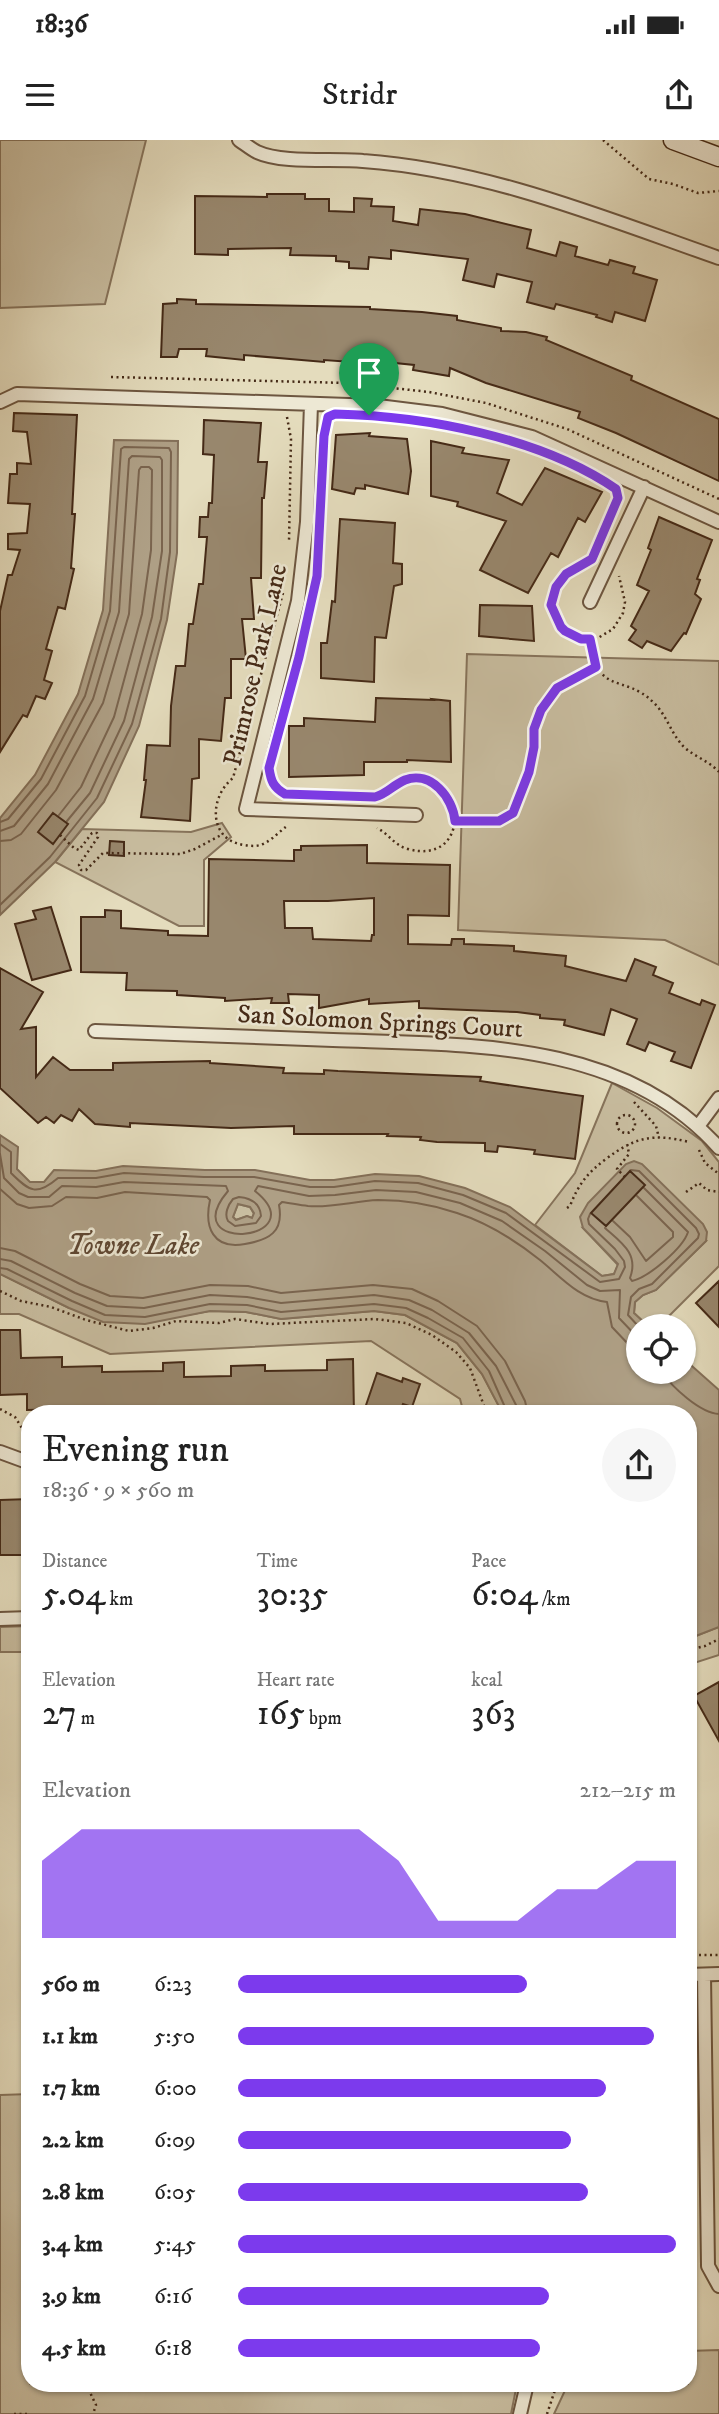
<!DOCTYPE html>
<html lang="en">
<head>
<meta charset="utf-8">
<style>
  body { margin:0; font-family:"IM FELL DW Pica",serif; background:#f6f6f6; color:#222; height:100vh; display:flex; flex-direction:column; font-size:26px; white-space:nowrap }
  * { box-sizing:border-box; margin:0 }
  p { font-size:23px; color:#767676 }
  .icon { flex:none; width:38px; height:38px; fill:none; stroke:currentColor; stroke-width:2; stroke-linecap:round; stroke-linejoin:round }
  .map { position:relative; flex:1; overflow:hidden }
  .details { position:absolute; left:21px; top:1265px; width:676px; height:987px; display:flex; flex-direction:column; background:#fff; border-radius:28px; box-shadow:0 2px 5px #0004 }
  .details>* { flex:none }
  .buttons { position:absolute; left:626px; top:1174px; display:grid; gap:14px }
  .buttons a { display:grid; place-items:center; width:70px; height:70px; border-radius:50%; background:#fff; box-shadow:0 2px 5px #0004; font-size:35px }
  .pin { position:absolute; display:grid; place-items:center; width:60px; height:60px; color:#fff; margin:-72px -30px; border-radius:50% 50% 50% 0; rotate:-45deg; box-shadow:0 0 7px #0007 }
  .pin .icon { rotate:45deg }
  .round { display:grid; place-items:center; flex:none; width:74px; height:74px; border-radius:37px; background:#f6f6f6 }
  .headline { display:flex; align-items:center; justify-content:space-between; height:119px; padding:0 21px }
  h1 { font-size:38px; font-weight:600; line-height:52px }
  .stats { display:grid; grid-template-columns:repeat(3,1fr); gap:10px; height:119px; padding:7px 21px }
  .stats div { display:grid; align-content:center }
  .stats b { font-size:35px; font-weight:600 }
  .stats small { font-size:19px; font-weight:400 }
  .stats p { font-size:19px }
  .chart { height:196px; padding:14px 21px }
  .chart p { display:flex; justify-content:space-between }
  .chart svg { width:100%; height:126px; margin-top:7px; fill:#7c3aed; opacity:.7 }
  ul { padding:0 21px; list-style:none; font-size:23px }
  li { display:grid; grid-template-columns:112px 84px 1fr; align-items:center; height:52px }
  li i { height:18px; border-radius:9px; background:#7c3aed }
  .status { display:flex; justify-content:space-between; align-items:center; height:49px; padding:0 35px; background:#fff; direction:ltr }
  .status svg { height:19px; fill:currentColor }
  header { display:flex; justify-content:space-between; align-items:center; height:91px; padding:0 21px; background:#fff; font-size:32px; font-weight:600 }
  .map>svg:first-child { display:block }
  .green { fill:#c9bea1; stroke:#87745c; stroke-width:2 }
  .water { fill:#ae9f85; stroke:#847059; stroke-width:2; fill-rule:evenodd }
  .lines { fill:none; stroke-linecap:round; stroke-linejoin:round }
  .shore { stroke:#7a644e; stroke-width:2 }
  .building { fill:#98876d; stroke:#452a17; stroke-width:2; fill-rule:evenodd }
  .minor-casing { stroke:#6d5640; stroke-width:16 }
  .secondary-casing { stroke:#452a17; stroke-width:21 }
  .path { stroke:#452a17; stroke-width:2.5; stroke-dasharray:2 3.5; stroke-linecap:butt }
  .minor { stroke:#ede8d4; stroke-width:12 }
  .secondary { stroke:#ede8d4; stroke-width:18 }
  .route-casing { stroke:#fff; stroke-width:14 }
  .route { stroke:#7c3aed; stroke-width:9 }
  .labels { text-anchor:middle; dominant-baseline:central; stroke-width:5; stroke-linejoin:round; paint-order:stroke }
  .street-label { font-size:26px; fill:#452a17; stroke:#ede8d4 }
  .water-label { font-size:28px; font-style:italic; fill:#5f4732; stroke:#ede8d4 }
</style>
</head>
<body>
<div class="status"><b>18:36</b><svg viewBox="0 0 49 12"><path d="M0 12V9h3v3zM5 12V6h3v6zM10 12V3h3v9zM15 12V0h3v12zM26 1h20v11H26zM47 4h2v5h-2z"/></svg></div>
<header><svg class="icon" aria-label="menu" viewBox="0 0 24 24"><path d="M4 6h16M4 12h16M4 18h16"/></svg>Stridr<svg class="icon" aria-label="share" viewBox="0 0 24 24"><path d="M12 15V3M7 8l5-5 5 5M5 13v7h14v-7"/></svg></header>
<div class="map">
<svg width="719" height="2274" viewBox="0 0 719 2274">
  <rect width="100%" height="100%" fill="#e4dcbd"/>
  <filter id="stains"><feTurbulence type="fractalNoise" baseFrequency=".00286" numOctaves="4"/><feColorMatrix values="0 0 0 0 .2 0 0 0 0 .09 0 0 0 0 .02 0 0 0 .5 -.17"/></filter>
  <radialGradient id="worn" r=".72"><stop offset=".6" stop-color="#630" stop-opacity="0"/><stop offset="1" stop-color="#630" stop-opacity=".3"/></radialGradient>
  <path class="green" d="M 0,0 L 146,0 L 105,164 L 0,168 Z
    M 467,514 L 719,521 L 719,825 L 665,800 L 458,790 Z
    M 222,683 L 231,697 L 204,720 L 204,786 L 179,786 L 55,722 L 82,689 L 191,692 Z
    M 612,943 L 657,968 L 702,1001 L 719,1022 L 719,1126 L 659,1186 L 648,1186 L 634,1173 L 635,1162 L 643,1155 L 656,1150 L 706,1101 L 583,1088 L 618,1125 L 614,1134 L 602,1136 L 535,1085 L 575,1033 Z
    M 238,1064 L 250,1067 L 254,1074 L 252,1078 L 247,1076 L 236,1080 L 233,1077 Z
    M 0,1134 L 69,1168 L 187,1175 L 210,1171 L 246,1172 L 281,1179 L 374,1171 L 405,1175 L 457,1203 L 482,1234 L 503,1274 L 464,1274 L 460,1259 L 371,1201 L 110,1214 L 19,1174 L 0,1174 Z
    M 30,1486 L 30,1512 L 0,1512 L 0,1487 Z
    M 719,1487 L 719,1515 L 688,1525 L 688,1499 Z
    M 30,1954 L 30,2244 L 517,2244 L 511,2274 L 0,2274 L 0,1955 Z
    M 719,2210 L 719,2274 L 554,2274 L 568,2244 L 688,2244 L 688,2211 Z"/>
  <path class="water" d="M 114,300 L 178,301 L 177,413 L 167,480 L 139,586 L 104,662 L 55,722 L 0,775 L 0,678 L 35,635 L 78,554 L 103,470 Z
    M 0,995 L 18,1007 L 17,1029 L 30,1042 L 44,1042 L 54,1030 L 96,1031 L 123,1026 L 205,1030 L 255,1030 L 310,1040 L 334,1040 L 375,1034 L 419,1036 L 465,1048 L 510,1067 L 602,1136 L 614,1134 L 618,1124 L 583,1088 L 580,1077 L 588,1063 L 626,1024 L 634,1021 L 642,1024 L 703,1084 L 707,1092 L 706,1101 L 656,1150 L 643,1155 L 635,1162 L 634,1173 L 648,1186 L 639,1186 L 639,1232 L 684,1232 L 684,1219 L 719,1250 L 719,1487 L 688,1499 L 688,1274 L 503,1274 L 482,1234 L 457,1203 L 405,1175 L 374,1171 L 281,1179 L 246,1172 L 210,1171 L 145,1184 L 103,1182 L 69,1168 L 0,1134 ZM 238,1064 L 250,1067 L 254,1073 L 252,1078 L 247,1076 L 236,1080 L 233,1077 Z"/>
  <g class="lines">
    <path class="shore" d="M 0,682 L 8,679 L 41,639 L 85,556 L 110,471 L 121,309 L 124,307 L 169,308 L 171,312 L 170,412 L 161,479 L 132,584 L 97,658 L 50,717 L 0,765
      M 0,691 L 14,686 L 48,644 L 93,559 L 119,472 L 129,319 L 132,316 L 160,317 L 162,320 L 162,411 L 152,477 L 124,581 L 90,653 L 67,681
      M 0,701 L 11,700 L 21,694 L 56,650 L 103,563 L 129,474 L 139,330 L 141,327 L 149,327 L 152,330 L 151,410 L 142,474 L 114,577 L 81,647 L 59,675
      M 0,1004 L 11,1012 L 11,1033 C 30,1052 37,1056 58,1038 L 96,1038 L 124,1033 L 204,1037 L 254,1037 L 310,1047 L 334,1047 L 375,1041 L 418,1043 L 463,1055 L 506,1073 L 600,1142 L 619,1139 L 625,1127 L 624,1121 L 615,1109 L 589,1084 L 588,1079 L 590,1074
      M 0,1014 L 4,1038 L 19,1053 L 28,1057 L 49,1057 L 62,1046 L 96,1047 L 124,1042 L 226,1046 L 228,1051 C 174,1115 317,1101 255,1051 L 258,1046 L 309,1056 L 335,1055 L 376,1050 L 416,1052 L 460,1063 L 502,1081 L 545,1111 L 587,1145 L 600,1151 L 620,1150 L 619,1178 L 639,1199
      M 631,1030 L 639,1031 L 696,1088 L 699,1094 L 698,1098 L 652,1144 L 639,1149 L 631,1157 L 628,1175 L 639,1187
      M 0,1049 L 17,1064 L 29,1068 L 52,1066 L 66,1057 L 97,1058 L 125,1052 L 207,1057 L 210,1060 C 204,1087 213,1110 245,1104 C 269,1100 284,1092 279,1065 L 282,1062 C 290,1063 299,1065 308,1066 C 332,1068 354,1061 378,1060 C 404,1060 431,1064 457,1073 C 488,1083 515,1100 540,1120 C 561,1137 579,1159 607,1162 L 612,1187 L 630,1206 L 639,1211
      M 239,1057 C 250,1058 260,1063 261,1076 L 256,1083 L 235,1086 L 228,1081 C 224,1074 228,1065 233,1059 Z
      M 613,1081 L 630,1097 L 646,1121 L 673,1097 L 673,1092 L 637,1056
      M 605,1088 C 622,1103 639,1114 630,1138 L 632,1141 C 649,1137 683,1108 688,1092 L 644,1048
      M 0,1108 L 15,1111 L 80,1144 L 110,1156 L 143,1158 L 210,1145 L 248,1146 L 281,1153 L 373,1145 L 412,1149 L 438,1161 L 477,1186 L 505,1221 L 525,1261 L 528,1274
      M 0,1119 L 11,1121 L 75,1153 L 107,1166 L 144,1168 L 210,1155 L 247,1157 L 281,1163 L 374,1155 L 409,1160 L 432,1170 L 469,1193 L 496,1226 L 516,1265 L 517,1274
      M 0,1128 L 7,1129 L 72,1161 L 105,1175 L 145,1177 L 210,1164 L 247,1165 L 281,1172 L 374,1164 L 406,1168 L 428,1178 L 463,1198 L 489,1231 L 508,1274
      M 662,1232 C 672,1247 700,1273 719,1274"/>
  </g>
  <path class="building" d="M 267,54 L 305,54 L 305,59 L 329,59 L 329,71 L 354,72 L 354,58 L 372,59 L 371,66 L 394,67 L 393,81 L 418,85 L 420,69 L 465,74 L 531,90 L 527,108 L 556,116 L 560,102 L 577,107 L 575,116 L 608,125 L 610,120 L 635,127 L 633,133 L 657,140 L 645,181 L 615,172 L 612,182 L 596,177 L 597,175 L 556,164 L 554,169 L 527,162 L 532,142 L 497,134 L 494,147 L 463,140 L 468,119 L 391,110 L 391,119 L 369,117 L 368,129 L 349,128 L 349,122 L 336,121 L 336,116 L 290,115 L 291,108 L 228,109 L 228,115 L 195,114 L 195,56 L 267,57 Z
    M 177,159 L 196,160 L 196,164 L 370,167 L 370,169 L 422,172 L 457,176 L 457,180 L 501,188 L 501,191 L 526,192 L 547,197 L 546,200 L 632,236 L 631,240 L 719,279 L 719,341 L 616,293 L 578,278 L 580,272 L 486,243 L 450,228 L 449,236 L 413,230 L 414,225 L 366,220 L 366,223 L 324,220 L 324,222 L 244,215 L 244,220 L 206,216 L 207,209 L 179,209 L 177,217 L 161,217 L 163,164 L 177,163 Z
    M 14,273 L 77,275 L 72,374 L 75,374 L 71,428 L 74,429 L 65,469 L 58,467 L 46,509 L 52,511 L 44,540 L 52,543 L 45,559 L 36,556 L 27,577 L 23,575 L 0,612 L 0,471 L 8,435 L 12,435 L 20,410 L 8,409 L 8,394 L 27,393 L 30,364 L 8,363 L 10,334 L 17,334 L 17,323 L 31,324 L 27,292 L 13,291 Z
    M 204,280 L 261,283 L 258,322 L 267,322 L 264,358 L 262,358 L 261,438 L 251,438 L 254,479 L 242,479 L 246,519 L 231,519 L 231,558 L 225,558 L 221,601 L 199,599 L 199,638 L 192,639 L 190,681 L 141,677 L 146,640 L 144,640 L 147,605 L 170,606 L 171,566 L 176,526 L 185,526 L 189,484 L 193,484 L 199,444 L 203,444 L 207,397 L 199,397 L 200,377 L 208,377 L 209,363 L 212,363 L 214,315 L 203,314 Z
    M 370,293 L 369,296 L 407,299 L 411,331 L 408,354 L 365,345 L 365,349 L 356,348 L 354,354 L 332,349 L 336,295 Z
    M 431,301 L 464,308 L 462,313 L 509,320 L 497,353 L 522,365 L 545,328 L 602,352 L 585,382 L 578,378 L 558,417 L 551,413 L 528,453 L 480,430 L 506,381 L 457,366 L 458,362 L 431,356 Z
    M 659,377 L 712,400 L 697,439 L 700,440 L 695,454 L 701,459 L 686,494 L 684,493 L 671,511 L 647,501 L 642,508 L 629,500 L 636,490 L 631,486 L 649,451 L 637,445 L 651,410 L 648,408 Z
    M 340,379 L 395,383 L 393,423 L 402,424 L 402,444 L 394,446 L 386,498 L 375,497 L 374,542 L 321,538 L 321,503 L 327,503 L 332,461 L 335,462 Z
    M 480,465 L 532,466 L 534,501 L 479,496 Z
    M 376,558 L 433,560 L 432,559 L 450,561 L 451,622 L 407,620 L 407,622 L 364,622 L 364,635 L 289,637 L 289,586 L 304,586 L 304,578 L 375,582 Z
    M 53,673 L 68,684 L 53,704 L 38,692 Z
    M 110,701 L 124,702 L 124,716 L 109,715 Z
    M 367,705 L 367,723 L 450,725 L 449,776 L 408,775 L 408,804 L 451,805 L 452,799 L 464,799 L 464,804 L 514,806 L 514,811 L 566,816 L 565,826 L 626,841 L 635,819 L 656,827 L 653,835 L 673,843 L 669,853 L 700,865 L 702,860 L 715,865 L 691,928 L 671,921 L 675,912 L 649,902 L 645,911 L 627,904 L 637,879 L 611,869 L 604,895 L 564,885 L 565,880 L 540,878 L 540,875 L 517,872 L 419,868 L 419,861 L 369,864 L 369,859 L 319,868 L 319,855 L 288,854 L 289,863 L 271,863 L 272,858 L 225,861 L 225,858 L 177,855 L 177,851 L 126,850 L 127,833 L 81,832 L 81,777 L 105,777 L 105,770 L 121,771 L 121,788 L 168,791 L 168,795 L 208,796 L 209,719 L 294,721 L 294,710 L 301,710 L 301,706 ZM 374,758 L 374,795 L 372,795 L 371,801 L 313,799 L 312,788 L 285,788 L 284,761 L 328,761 Z
    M 51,767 L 71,830 L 32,840 L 15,784 L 36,779 L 33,771 Z
    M 0,828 L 43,852 L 21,889 L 36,887 L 36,937 L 53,917 L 70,930 L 113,930 L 113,923 L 210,921 L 210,923 L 284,928 L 283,933 L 324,934 L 324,930 L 338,931 L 481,937 L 480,941 L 583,956 L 575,1019 L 534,1014 L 535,1010 L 498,1006 L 497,1012 L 485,1011 L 485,1003 L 437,1002 L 420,1000 L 421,997 L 387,996 L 388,994 L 294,994 L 294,986 L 231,988 L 130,983 L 130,987 L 95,984 L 79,969 L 72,981 L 61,975 L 54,983 L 46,977 L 38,983 L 0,948 Z
    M 630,1031 L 645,1045 L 606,1086 L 591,1073 Z
    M 719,1141 L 719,1187 L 696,1163 Z
    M 0,1190 L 20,1190 L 21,1218 L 62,1217 L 62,1227 L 102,1226 L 102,1232 L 163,1231 L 163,1223 L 184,1222 L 184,1237 L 231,1236 L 231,1226 L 265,1225 L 265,1231 L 327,1230 L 327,1220 L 353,1219 L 354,1274 L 68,1274 L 68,1269 L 27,1270 L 27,1254 L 0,1255 Z
    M 377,1233 L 402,1242 L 403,1238 L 420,1244 L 412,1267 L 403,1264 L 399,1274 L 363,1274 Z
    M 30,1359 L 30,1415 L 0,1415 L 0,1360 Z
    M 719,1542 L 719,1601 L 694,1556 Z"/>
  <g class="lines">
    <defs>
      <path id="minor" d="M 239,0 C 245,4 251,9 257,12 C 283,24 334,18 363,21 C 488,30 602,77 719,118
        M 0,262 L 17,254 L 378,266 L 442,274 L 532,297 L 719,382
        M 311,264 L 307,382 L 298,461 L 246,669 L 416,675
        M 590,462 L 644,347
        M 95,891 C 174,894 254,897 333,900 C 466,905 623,899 719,1008
        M 699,985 L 719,958
        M 0,1312 L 30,1323
        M 0,1479 L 30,1478
        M 688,1835 L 719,1834
        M 704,1835 L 708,2126 L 719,2146
        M 520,2274 L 527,2244"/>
      <path id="secondary" d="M 673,0 L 719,17"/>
    </defs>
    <use href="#minor" class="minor-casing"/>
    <use href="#secondary" class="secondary-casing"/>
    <path class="path" d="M 603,0 L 649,39 L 673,44 L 698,53 L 719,51
      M 111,237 L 347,243 L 429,252 L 486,263 L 567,289 L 719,359
      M 287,277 L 291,299 L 289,402
      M 617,352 L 618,358 L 591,419 L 566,434 L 556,447 L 551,465 L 561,487 L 573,496 L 585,499 L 598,498 L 613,489 L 623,473 L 625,462 L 619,436
      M 316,444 L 318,423
      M 283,453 L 233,638 C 209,657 208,700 244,705 C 251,706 258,707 265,703 C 273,699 280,691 287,686
      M 590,499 C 597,557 623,533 653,562 C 667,575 671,594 684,607 C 695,617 709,621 719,632
      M 270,637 L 277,649 L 285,654 L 375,657 C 391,654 400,636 419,638 C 470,647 466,725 408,709 C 395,706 389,694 377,688
      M 455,681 L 499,681 L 513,673 L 529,632 L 534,607 L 534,588 L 541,570 L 557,548 L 596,527
      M 60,695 L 74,708 L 79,710 L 92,693 L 97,693 L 98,697 L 79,725 L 81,730 L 86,730 L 103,713 L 180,714 L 195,709 L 223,694
      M 634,962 L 656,986 L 659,998
      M617 984a9 9 0 1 1 18 0a9 9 0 1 1-18 0Z
      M 699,1010 L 705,1023 L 719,1034
      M 625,1037 L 617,1029 L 629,1014 L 627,1003
      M 686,1052 L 699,1043 L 707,1050 L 719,1052
      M 567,1068 L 570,1066 C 578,1045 588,1032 606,1019 C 635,997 653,993 689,1002
      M 0,1151 L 21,1161 L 51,1167 L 86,1180 L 129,1191 L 153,1188 L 176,1181 L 219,1183 L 235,1179 L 270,1184 L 375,1179 L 406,1183 L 432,1195 L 456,1212 L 470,1228 L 487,1274
      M 0,1269 L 15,1277 L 30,1301
      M 688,1510 L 705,1506 L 719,1499
      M 688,1815 L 719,1815
      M 86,2244 L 96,2265 L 93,2274
      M 14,2274 L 29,2274
      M 547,2274 L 557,2244"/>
    <use href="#minor" class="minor"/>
    <use href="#secondary" class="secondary"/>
  </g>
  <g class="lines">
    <defs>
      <path id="route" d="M 335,274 C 425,276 540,297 616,349 L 618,358 L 592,419 L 566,434 L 556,447 L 551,465 L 561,487 L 565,491 L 581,499 L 590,499 L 596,527 L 557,548 L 541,570 L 534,589 L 534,607 L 529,632 L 513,673 L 499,681 L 455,681 C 453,658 431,630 405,640 C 393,645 387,654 375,657 L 285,654 C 273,647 271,641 269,628 L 299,517 L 317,436 L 324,296 L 328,277 Z"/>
    </defs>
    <use href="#route" class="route-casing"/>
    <use href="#route" class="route"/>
  </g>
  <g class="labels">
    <g class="street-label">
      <text transform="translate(256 525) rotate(-77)">Primrose Park Lane</text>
      <text transform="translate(380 882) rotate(3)">San Solomon Springs Court</text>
    </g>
    <g class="water-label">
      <text x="133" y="1105">Towne Lake</text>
    </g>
  </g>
  <rect width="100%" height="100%" filter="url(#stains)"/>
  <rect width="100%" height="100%" fill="url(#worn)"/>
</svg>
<div class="buttons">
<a><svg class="icon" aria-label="locate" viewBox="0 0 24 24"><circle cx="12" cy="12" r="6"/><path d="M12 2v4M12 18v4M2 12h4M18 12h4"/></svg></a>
</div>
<div class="pin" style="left:369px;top:275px;background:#1e9e55"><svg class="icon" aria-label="arrive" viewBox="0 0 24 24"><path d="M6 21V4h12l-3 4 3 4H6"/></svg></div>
<section class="details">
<div class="headline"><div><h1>Evening run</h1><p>18:36 · 9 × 560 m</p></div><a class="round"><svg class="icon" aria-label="share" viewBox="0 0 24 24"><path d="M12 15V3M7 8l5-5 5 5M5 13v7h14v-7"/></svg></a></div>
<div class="stats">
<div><p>Distance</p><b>5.04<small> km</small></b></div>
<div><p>Time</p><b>30:35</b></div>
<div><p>Pace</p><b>6:04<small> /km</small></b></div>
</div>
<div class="stats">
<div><p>Elevation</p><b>27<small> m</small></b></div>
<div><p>Heart rate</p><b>165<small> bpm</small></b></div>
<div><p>kcal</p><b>363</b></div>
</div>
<div class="chart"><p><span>Elevation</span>212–215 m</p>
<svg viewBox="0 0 160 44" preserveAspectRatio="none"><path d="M0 44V17L10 6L20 6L30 6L40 6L50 6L60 6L70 6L80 6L90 17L100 38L110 38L120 38L130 27L140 27L150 17L160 17V44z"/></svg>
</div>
<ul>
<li><b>560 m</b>6:23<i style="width:66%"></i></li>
<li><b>1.1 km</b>5:50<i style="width:95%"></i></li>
<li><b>1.7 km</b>6:00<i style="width:84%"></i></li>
<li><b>2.2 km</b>6:09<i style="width:76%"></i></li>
<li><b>2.8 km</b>6:05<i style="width:80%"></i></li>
<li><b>3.4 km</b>5:45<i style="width:100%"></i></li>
<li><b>3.9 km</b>6:16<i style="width:71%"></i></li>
<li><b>4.5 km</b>6:18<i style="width:69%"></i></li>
</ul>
</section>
</div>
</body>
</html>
